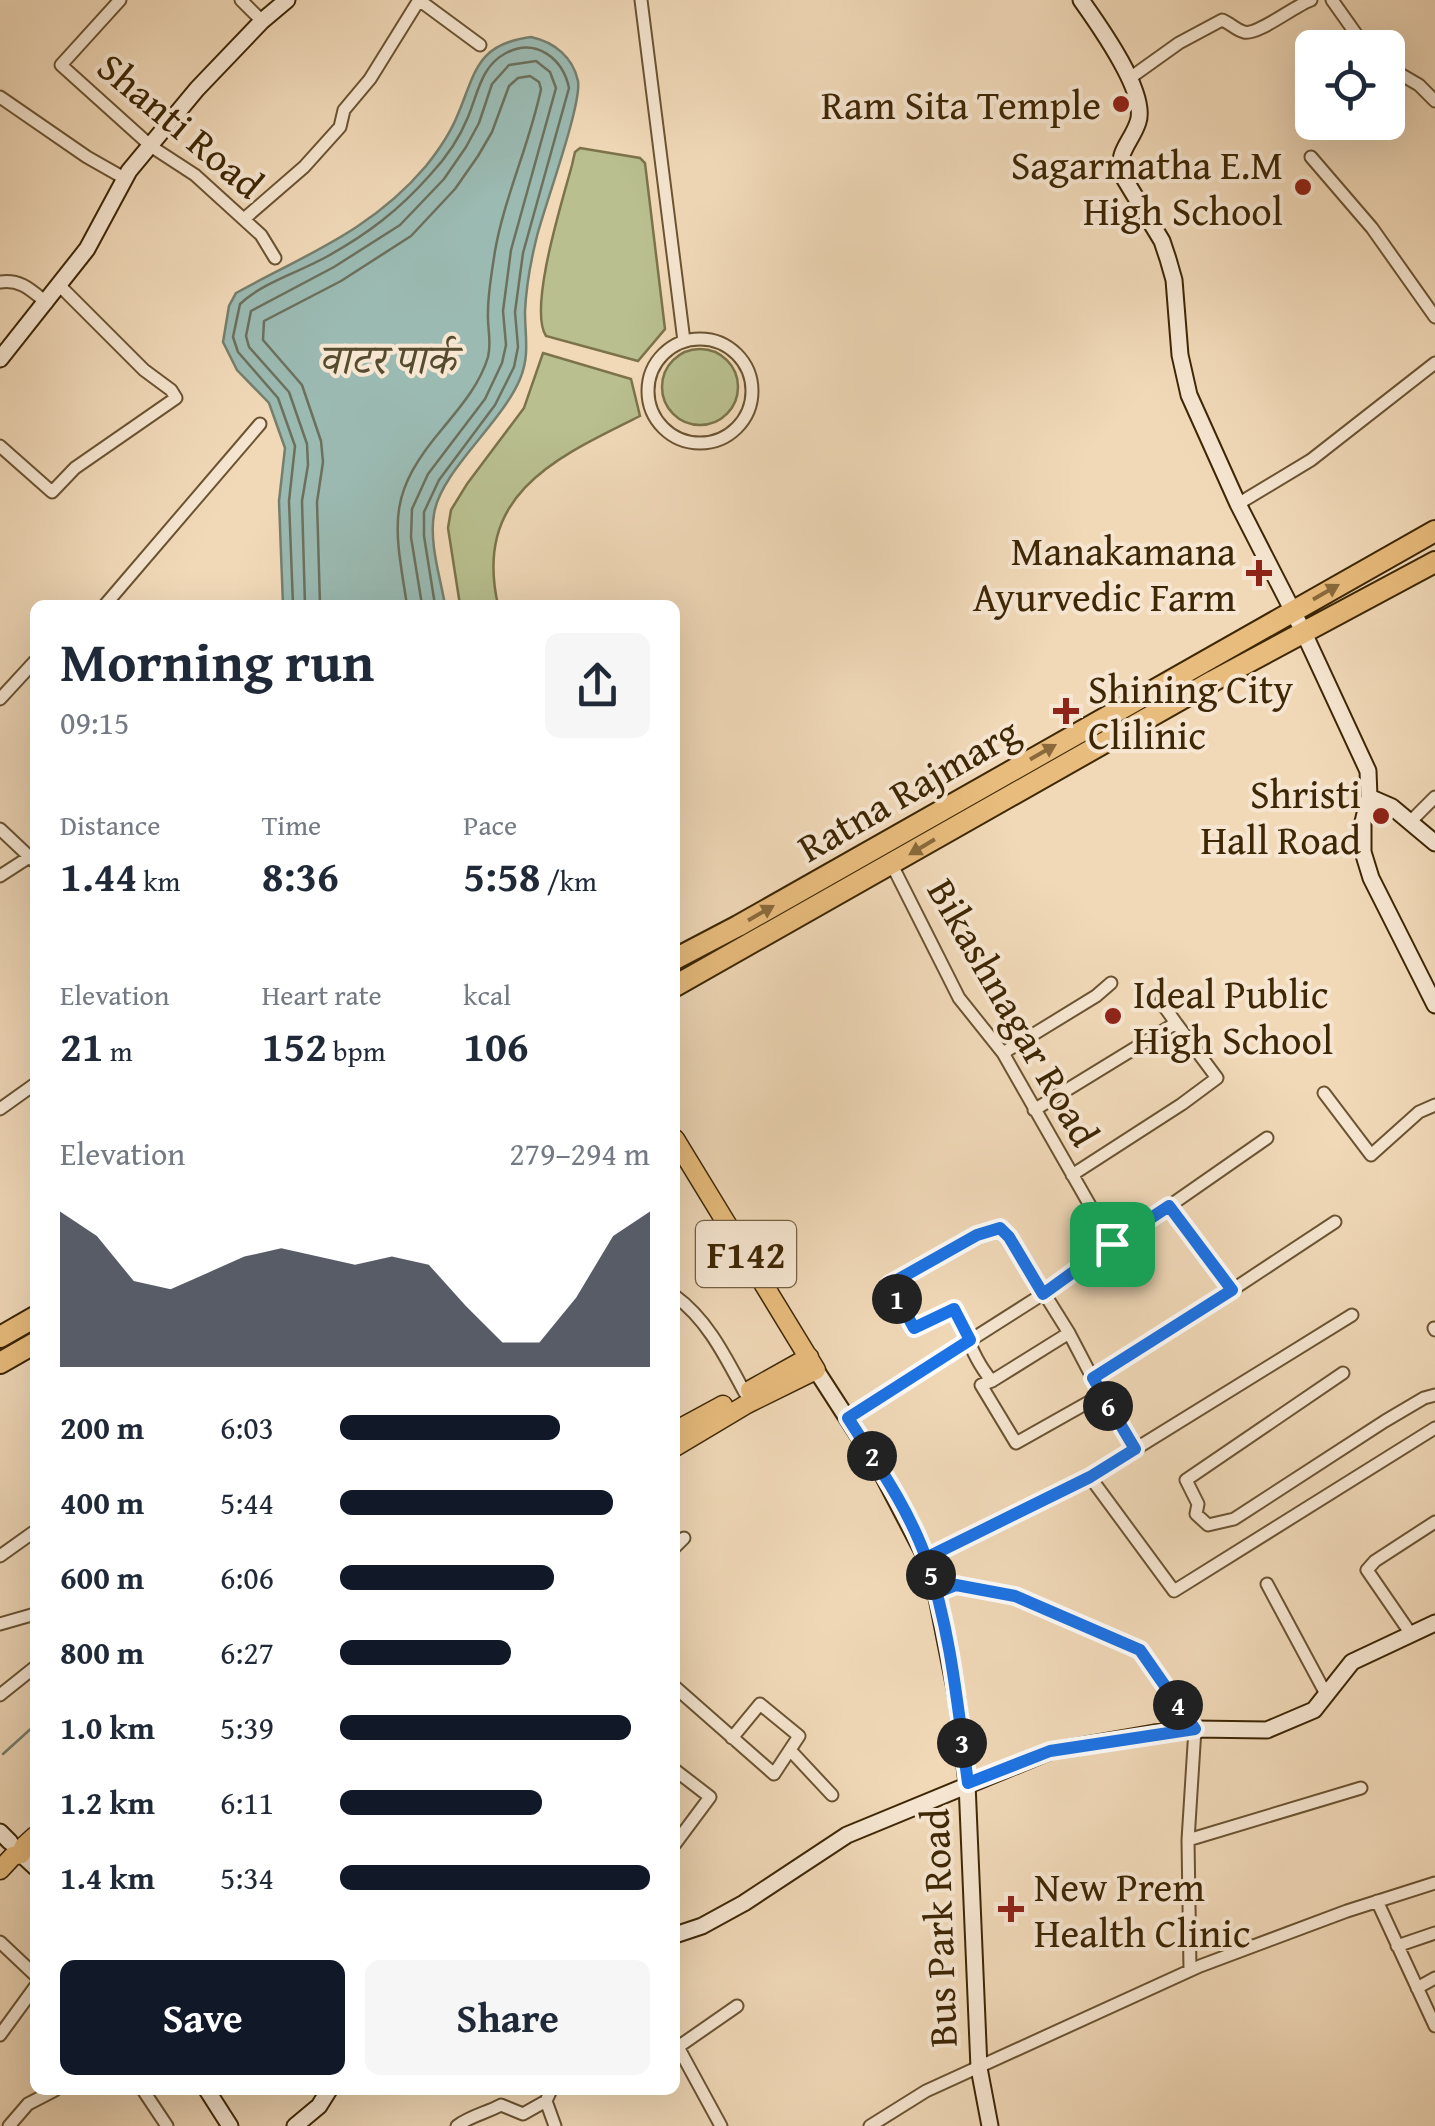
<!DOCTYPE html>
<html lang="en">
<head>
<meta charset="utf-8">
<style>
  body { margin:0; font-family:"Gentium Book Plus","Noto Serif Devanagari",serif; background:#f6f6f7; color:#1f2937; height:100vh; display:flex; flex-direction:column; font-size:38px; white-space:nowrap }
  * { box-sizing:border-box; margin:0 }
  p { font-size:32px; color:#747a83 }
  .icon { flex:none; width:55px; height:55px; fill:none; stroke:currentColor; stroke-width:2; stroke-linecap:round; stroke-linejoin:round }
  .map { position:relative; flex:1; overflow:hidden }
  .panel { position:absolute; left:30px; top:600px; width:650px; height:1495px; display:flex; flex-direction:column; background:#fff; border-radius:15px; box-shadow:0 10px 40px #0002 }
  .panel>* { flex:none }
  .fabs { position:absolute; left:1295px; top:30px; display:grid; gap:20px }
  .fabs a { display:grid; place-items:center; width:110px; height:110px; border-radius:15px; background:#fff; box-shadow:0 10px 40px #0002; font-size:50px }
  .pin { position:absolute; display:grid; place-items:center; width:85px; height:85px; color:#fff; margin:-42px; border-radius:20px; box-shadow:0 5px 15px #0006 }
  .km { position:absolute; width:50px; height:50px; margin:-25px; border-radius:50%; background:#222; color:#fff; font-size:28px; line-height:50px; text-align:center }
  .round { display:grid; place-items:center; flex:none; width:105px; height:105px; border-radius:15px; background:#f6f6f7 }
  .overview { display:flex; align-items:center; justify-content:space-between; height:170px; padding:0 30px }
  h1 { font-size:55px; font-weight:600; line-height:75px }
  .metrics { display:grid; grid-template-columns:repeat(3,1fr); gap:15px; height:170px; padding:10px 30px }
  .metrics div { display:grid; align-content:center }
  .metrics b { font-size:42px; font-weight:600 }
  .metrics small { font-size:28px; font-weight:400 }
  .metrics p { font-size:28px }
  .chart { height:280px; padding:20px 30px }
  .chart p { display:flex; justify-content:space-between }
  .chart svg { width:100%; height:180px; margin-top:10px; fill:#111827; opacity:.7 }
  .cta { display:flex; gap:20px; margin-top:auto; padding:20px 30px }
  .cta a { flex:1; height:115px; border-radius:15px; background:#111827; color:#fff; font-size:40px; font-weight:600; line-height:115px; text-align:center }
  .cta a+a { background:#f6f6f7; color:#1f2937 }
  ul { padding:0 30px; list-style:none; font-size:32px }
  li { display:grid; grid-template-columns:160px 120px 1fr; align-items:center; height:75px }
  li i { height:25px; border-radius:12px; background:#111827 }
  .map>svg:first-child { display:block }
  .green { fill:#b9bf8f; stroke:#7c734a; stroke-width:2.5 }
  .water { fill:#9bbab2; stroke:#767f6d; stroke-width:2.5 }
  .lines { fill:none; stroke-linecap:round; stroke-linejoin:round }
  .shore { stroke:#6c705c; stroke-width:2.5 }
  .stream { stroke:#767f6d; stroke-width:2.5 }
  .street-casing { stroke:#6b5432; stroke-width:15 }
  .secondary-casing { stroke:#3e2705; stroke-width:19 }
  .primary-casing { stroke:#3e2705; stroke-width:21 }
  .highway-casing { stroke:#3e2705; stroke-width:24 }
  .street { stroke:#f6e6d1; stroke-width:11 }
  .secondary { stroke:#f6e6d1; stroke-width:15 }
  .primary { stroke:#e8bc7c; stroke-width:18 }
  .highway { stroke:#e8bc7c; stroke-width:20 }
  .oneway { fill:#8a6a3b }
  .route-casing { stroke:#fff; stroke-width:20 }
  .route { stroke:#1a73e8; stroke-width:12 }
  .poi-dot { fill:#8f2418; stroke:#f6e6d1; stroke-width:4 }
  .labels { text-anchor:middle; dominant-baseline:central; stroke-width:8; stroke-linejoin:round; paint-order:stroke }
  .shield { fill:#f6e6d1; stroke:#756042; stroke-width:2.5 }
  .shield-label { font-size:38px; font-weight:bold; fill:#3e2705 }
  .poi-label { font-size:40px; fill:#3e2705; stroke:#f6e6d1; text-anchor:end }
  .street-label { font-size:40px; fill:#3e2705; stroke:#f6e6d1 }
  .water-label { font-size:42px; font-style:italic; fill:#554c30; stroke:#f6e6d1 }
</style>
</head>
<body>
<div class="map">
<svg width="1435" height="2126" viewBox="0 0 1435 2126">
  <rect width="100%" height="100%" fill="#f1d9b8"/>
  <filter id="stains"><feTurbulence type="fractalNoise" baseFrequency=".002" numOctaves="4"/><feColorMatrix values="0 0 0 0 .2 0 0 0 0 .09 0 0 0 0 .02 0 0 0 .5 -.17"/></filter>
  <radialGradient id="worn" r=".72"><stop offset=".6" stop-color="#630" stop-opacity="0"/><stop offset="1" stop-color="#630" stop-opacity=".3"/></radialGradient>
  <path class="green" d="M 580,148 L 640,158 L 645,163 L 665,329 L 638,361 L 546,336 C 528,308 563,199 572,165 L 575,152 Z
    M662 387a38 38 0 1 1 76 0a38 38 0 1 1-76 0Z
    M 543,353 L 631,379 L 640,416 C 555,458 473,494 498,605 L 460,605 L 448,528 L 451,510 L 467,484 L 524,408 Z"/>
  <path class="water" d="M 531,37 C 554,42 573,57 578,81 C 582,104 545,205 537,236 C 531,260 526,287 525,312 C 525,336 530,355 520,379 C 502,423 440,472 434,514 C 429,543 440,576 445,605 L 283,605 L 279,501 L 285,448 L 269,403 L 237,370 L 223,342 L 229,306 L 236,293 C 307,254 372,230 426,166 C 438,151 451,132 458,114 C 476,71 477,44 531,37 Z"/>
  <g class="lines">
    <path class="shore" d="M 293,605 L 289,501 L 295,446 L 278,398 L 238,352 L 233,337 L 240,304 C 263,282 300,272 328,256 C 369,233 399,210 430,175 C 445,159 460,137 468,117 C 478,93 481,66 506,53 C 536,37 563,59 569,88 L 523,253 L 515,312 L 518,347 L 514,367 L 495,405 L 439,480 L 424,512 L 424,536 L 435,605
      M 305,605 L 302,501 L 308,465 L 307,444 L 289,392 L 249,347 L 246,336 L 251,311 L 334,267 L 400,225 L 444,179 L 466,147 L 479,123 L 492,84 L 509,65 L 536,61 L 550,72 L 556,88 L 511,250 L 503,311 L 506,345 L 502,363 L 485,399 L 428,474 L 412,509 L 411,537 L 422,605
      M 320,605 L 317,502 L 323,462 L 321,441 L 302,385 L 263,340 L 264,321 L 341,281 L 411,236 L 455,189 L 478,156 L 492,132 L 509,86 L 518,78 L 530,76 L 539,82 L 541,89 C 530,143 505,195 495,251 C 492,271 488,292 488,312 C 487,328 492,341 488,357 C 480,384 461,406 443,428 C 386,495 394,523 407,605"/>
    <path class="stream" d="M 3,1754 L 35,1725"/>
    <defs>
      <path id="street" d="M 120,0 L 61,65 L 152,147 L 195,175 L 261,235 L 275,258
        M 241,0 L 262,21
        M 419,0 L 480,45
        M 641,0 L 684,341
        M 1332,0 L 1366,48
        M 1388,67 L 1419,85 L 1435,101
        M 1130,78 L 1179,43 L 1222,20 C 1230,23 1236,30 1244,32 C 1257,36 1294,6 1311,0
        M 0,97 L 87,157 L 124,178
        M 1311,157 L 1372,228 L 1435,317
        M 244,219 L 304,167 L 340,127 L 344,110 L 370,79 L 419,0
        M 0,282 C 21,279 31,290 47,303
        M648 391a52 52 0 1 1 104 0a52 52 0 1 1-104 0Z
        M 0,446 L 52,492 L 75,468 L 176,398 L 171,390 L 144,370 L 60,286
        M 1238,504 L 1311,460 L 1435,363
        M 105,605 L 260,424
        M 0,699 L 35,661
        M 1411,821 L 1435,797
        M 0,829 L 35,862
        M 892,865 L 959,998 L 1003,1053 L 1112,1244
        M 0,876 L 34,854
        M 1161,1002 L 1176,1023
        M 1003,1053 L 1096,996 L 1111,983
        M 1324,1093 L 1371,1155 L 1419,1112 L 1435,1105
        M 0,1109 L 35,1084
        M 1034,1110 L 1176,1023 L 1217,1078 L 1182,1104 L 1072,1175
        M 1232,1290 L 1335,1222
        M 675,1296 C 708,1320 726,1358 745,1393
        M 1434,1328 L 1435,1330
        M 1343,1373 L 1186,1480 L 1198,1504 L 1196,1514 L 1208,1525 L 1234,1519 L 1385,1421 L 1424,1398 L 1435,1395
        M 1093,1379 L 1135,1449
        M 992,1381 L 1069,1333
        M 1103,1394 L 1016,1443 L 981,1385 L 992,1381 C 973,1359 967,1334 954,1309 L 914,1329 L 890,1284 L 977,1235 L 1000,1228 L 1009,1237 L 1069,1333 L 1093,1379 L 1232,1290 L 1169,1205
        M 848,1418 L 1043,1294 L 1267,1138
        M 1090,1477 L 1174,1591 L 1435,1428
        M 675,1547 L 684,1538
        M 0,1556 L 35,1531
        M 926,1558 L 1090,1477 L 1352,1315
        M 1267,1584 L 1326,1694
        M 936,1593 L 956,1585 L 1015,1597 L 1140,1650 L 1195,1729 L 1188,1840 L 1190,1970
        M 0,1624 L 35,1614
        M 1411,1634 L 1367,1570 L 1375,1561 L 1435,1522
        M 675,1687 L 774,1774 L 799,1736 L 760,1704 L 732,1738
        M 0,1695 L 35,1667
        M 790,1750 L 832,1795
        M 675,1770 L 710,1797 L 675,1844
        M 1188,1840 L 1361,1788
        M 1377,1901 L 1435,2026
        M 0,1942 L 35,1975
        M 1397,1946 L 1435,1933
        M 1417,1988 L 1435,1978
        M 0,2035 L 35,1987
        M 143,2090 L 167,2126
        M 551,2090 L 546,2101 L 555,2126
        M 9,2126 L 28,2104 L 55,2090
        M 457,2126 C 470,2116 486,2113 501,2105 L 523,2114 L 546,2101
        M 721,2126 L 678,2047 L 737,2006
        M 870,2126 L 926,2091 L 1200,1966 L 1347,1911 L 1435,1883"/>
      <path id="secondary" d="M 1081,0 C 1098,24 1148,93 1138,122 C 1132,141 1117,151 1121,173 L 1162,241 L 1168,259 L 1174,280 L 1180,355 L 1189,395 L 1238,504 L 1303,631 L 1368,771 L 1369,797 L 1363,822 L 1363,852 L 1371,878 L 1435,1005
        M 0,359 L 87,249 L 129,171 L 197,89 L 262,21 L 287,0
        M 1369,797 L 1392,807 L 1435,843
        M 816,1370 L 878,1466 L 926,1558 L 936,1593 L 957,1699 L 967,1783 L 979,2068 L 990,2126
        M 0,1832 L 10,1842
        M 21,1854 L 35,1867
        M 675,1935 L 702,1926 L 744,1903 L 847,1835 L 1051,1751 L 1154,1733 L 1195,1729 L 1267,1730 L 1314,1710 L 1352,1662 L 1435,1623
        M 207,2090 L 230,2126
        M 295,2126 L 319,2106 L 329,2090"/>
      <path id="primary" d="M 675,1139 L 816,1370 L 747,1404 L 675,1447
        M 750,1390 L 809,1357
        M 675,1431 L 723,1405
        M 0,1870 L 13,1856 L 21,1854 L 24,1846 L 35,1836"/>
      <path id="highway" d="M 675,959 L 738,926 L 1435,531
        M 675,986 L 1213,681 L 1435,562
        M 0,1337 L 35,1317
        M 0,1363 L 35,1343"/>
    </defs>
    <use href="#street" class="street-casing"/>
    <use href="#secondary" class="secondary-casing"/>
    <use href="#primary" class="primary-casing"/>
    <use href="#highway" class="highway-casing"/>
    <use href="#street" class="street"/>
    <use href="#secondary" class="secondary"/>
    <use href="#primary" class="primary"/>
    <use href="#highway" class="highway"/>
  </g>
  <defs><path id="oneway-solid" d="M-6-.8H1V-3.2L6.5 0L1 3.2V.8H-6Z" transform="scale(2.5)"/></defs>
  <g class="oneway">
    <use href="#oneway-solid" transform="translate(1326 592) rotate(-30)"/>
    <use href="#oneway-solid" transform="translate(1043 752) rotate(-30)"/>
    <use href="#oneway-solid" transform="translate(922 847) rotate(149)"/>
    <use href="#oneway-solid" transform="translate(761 913) rotate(-30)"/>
  </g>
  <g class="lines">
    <defs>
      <path id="route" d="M 1112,1244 L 1043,1294 L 1009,1237 L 1000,1228 L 977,1235 L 890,1284 L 914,1328 L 954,1309 L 970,1340 L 848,1418 C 876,1462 910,1511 927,1561 C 951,1631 958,1710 968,1783 L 1050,1751 L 1195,1729 L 1140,1650 L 1015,1596 L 956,1585 L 936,1593 L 926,1558 L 1090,1477 L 1135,1449 L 1093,1378 L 1232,1290 L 1169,1206 L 1112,1244"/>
    </defs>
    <use href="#route" class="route-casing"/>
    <use href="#route" class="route"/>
  </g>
  <g class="poi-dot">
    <circle cx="1121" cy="104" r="10"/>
    <circle cx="1303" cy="187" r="10"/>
    <path d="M1254 558h10v10h10v10h-10v10h-10v-10h-10v-10h10z"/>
    <path d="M1061 696h10v10h10v10h-10v10h-10v-10h-10v-10h10z"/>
    <circle cx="1381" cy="816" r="10"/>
    <circle cx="1113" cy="1016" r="10"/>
    <path d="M1006 1894h10v10h10v10h-10v10h-10v-10h-10v-10h10z"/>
  </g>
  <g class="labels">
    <rect class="shield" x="696" y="1221" width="100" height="66" rx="8"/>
    <g class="shield-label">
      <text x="746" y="1254">F142</text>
    </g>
    <g class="poi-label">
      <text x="1101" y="104">Ram Sita Temple</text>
      <text x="1283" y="164">Sagarmatha E.M<tspan x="1283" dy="46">High School</tspan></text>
      <text x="1236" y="550">Manakamana<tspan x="1236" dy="46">Ayurvedic Farm</tspan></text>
      <text x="1088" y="688" text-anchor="start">Shining City<tspan x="1088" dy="46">Clilinic</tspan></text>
      <text x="1361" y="793">Shristi<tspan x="1361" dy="46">Hall Road</tspan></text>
      <text x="1133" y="993" text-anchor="start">Ideal Public<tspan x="1133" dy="46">High School</tspan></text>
      <text x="1034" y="1886" text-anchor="start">New Prem<tspan x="1034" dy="46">Health Clinic</tspan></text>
    </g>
    <g class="street-label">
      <text transform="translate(181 125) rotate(40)">Shanti Road</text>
      <text transform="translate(908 789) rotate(-30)">Ratna Rajmarg</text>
      <text transform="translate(1014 1012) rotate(60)">Bikashnagar Road</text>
      <text transform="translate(938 1928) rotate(-92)">Bus Park Road</text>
    </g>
    <g class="water-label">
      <text x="387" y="358">वाटर पार्क</text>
    </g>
  </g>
  <rect width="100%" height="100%" filter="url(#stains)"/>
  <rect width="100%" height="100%" fill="url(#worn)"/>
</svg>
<div class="fabs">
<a><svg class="icon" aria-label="locate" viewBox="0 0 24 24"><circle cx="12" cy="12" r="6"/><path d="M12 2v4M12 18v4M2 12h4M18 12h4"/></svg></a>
</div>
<div class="pin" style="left:1112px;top:1244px;background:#1e9e55"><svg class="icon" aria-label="arrive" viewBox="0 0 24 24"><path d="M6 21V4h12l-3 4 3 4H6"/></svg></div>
<b class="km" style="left:897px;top:1299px">1</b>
<b class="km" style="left:872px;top:1456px">2</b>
<b class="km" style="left:962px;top:1743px">3</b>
<b class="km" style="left:1178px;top:1705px">4</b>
<b class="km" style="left:931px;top:1575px">5</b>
<b class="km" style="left:1108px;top:1406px">6</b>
<section class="panel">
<div class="overview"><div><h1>Morning run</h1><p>09:15</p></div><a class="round"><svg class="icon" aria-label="share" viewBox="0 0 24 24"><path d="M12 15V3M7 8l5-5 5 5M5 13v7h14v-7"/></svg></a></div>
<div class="metrics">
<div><p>Distance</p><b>1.44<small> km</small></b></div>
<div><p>Time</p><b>8:36</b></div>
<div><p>Pace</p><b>5:58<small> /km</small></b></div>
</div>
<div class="metrics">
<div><p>Elevation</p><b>21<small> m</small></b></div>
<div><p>Heart rate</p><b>152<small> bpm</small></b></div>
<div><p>kcal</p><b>106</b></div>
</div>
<div class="chart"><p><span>Elevation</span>279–294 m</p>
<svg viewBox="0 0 160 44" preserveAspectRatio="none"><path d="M0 44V6L10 12L20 23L30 25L40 21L50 17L60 15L70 17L80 19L90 17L100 19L110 29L120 38L130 38L140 27L150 12L160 6V44z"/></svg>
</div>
<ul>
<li><b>200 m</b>6:03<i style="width:71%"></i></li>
<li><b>400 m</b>5:44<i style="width:88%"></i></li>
<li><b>600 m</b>6:06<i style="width:69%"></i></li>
<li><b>800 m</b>6:27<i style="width:55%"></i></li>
<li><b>1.0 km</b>5:39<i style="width:94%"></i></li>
<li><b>1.2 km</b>6:11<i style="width:65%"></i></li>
<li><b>1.4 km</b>5:34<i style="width:100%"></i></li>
</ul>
<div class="cta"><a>Save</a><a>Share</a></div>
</section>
</div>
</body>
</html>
